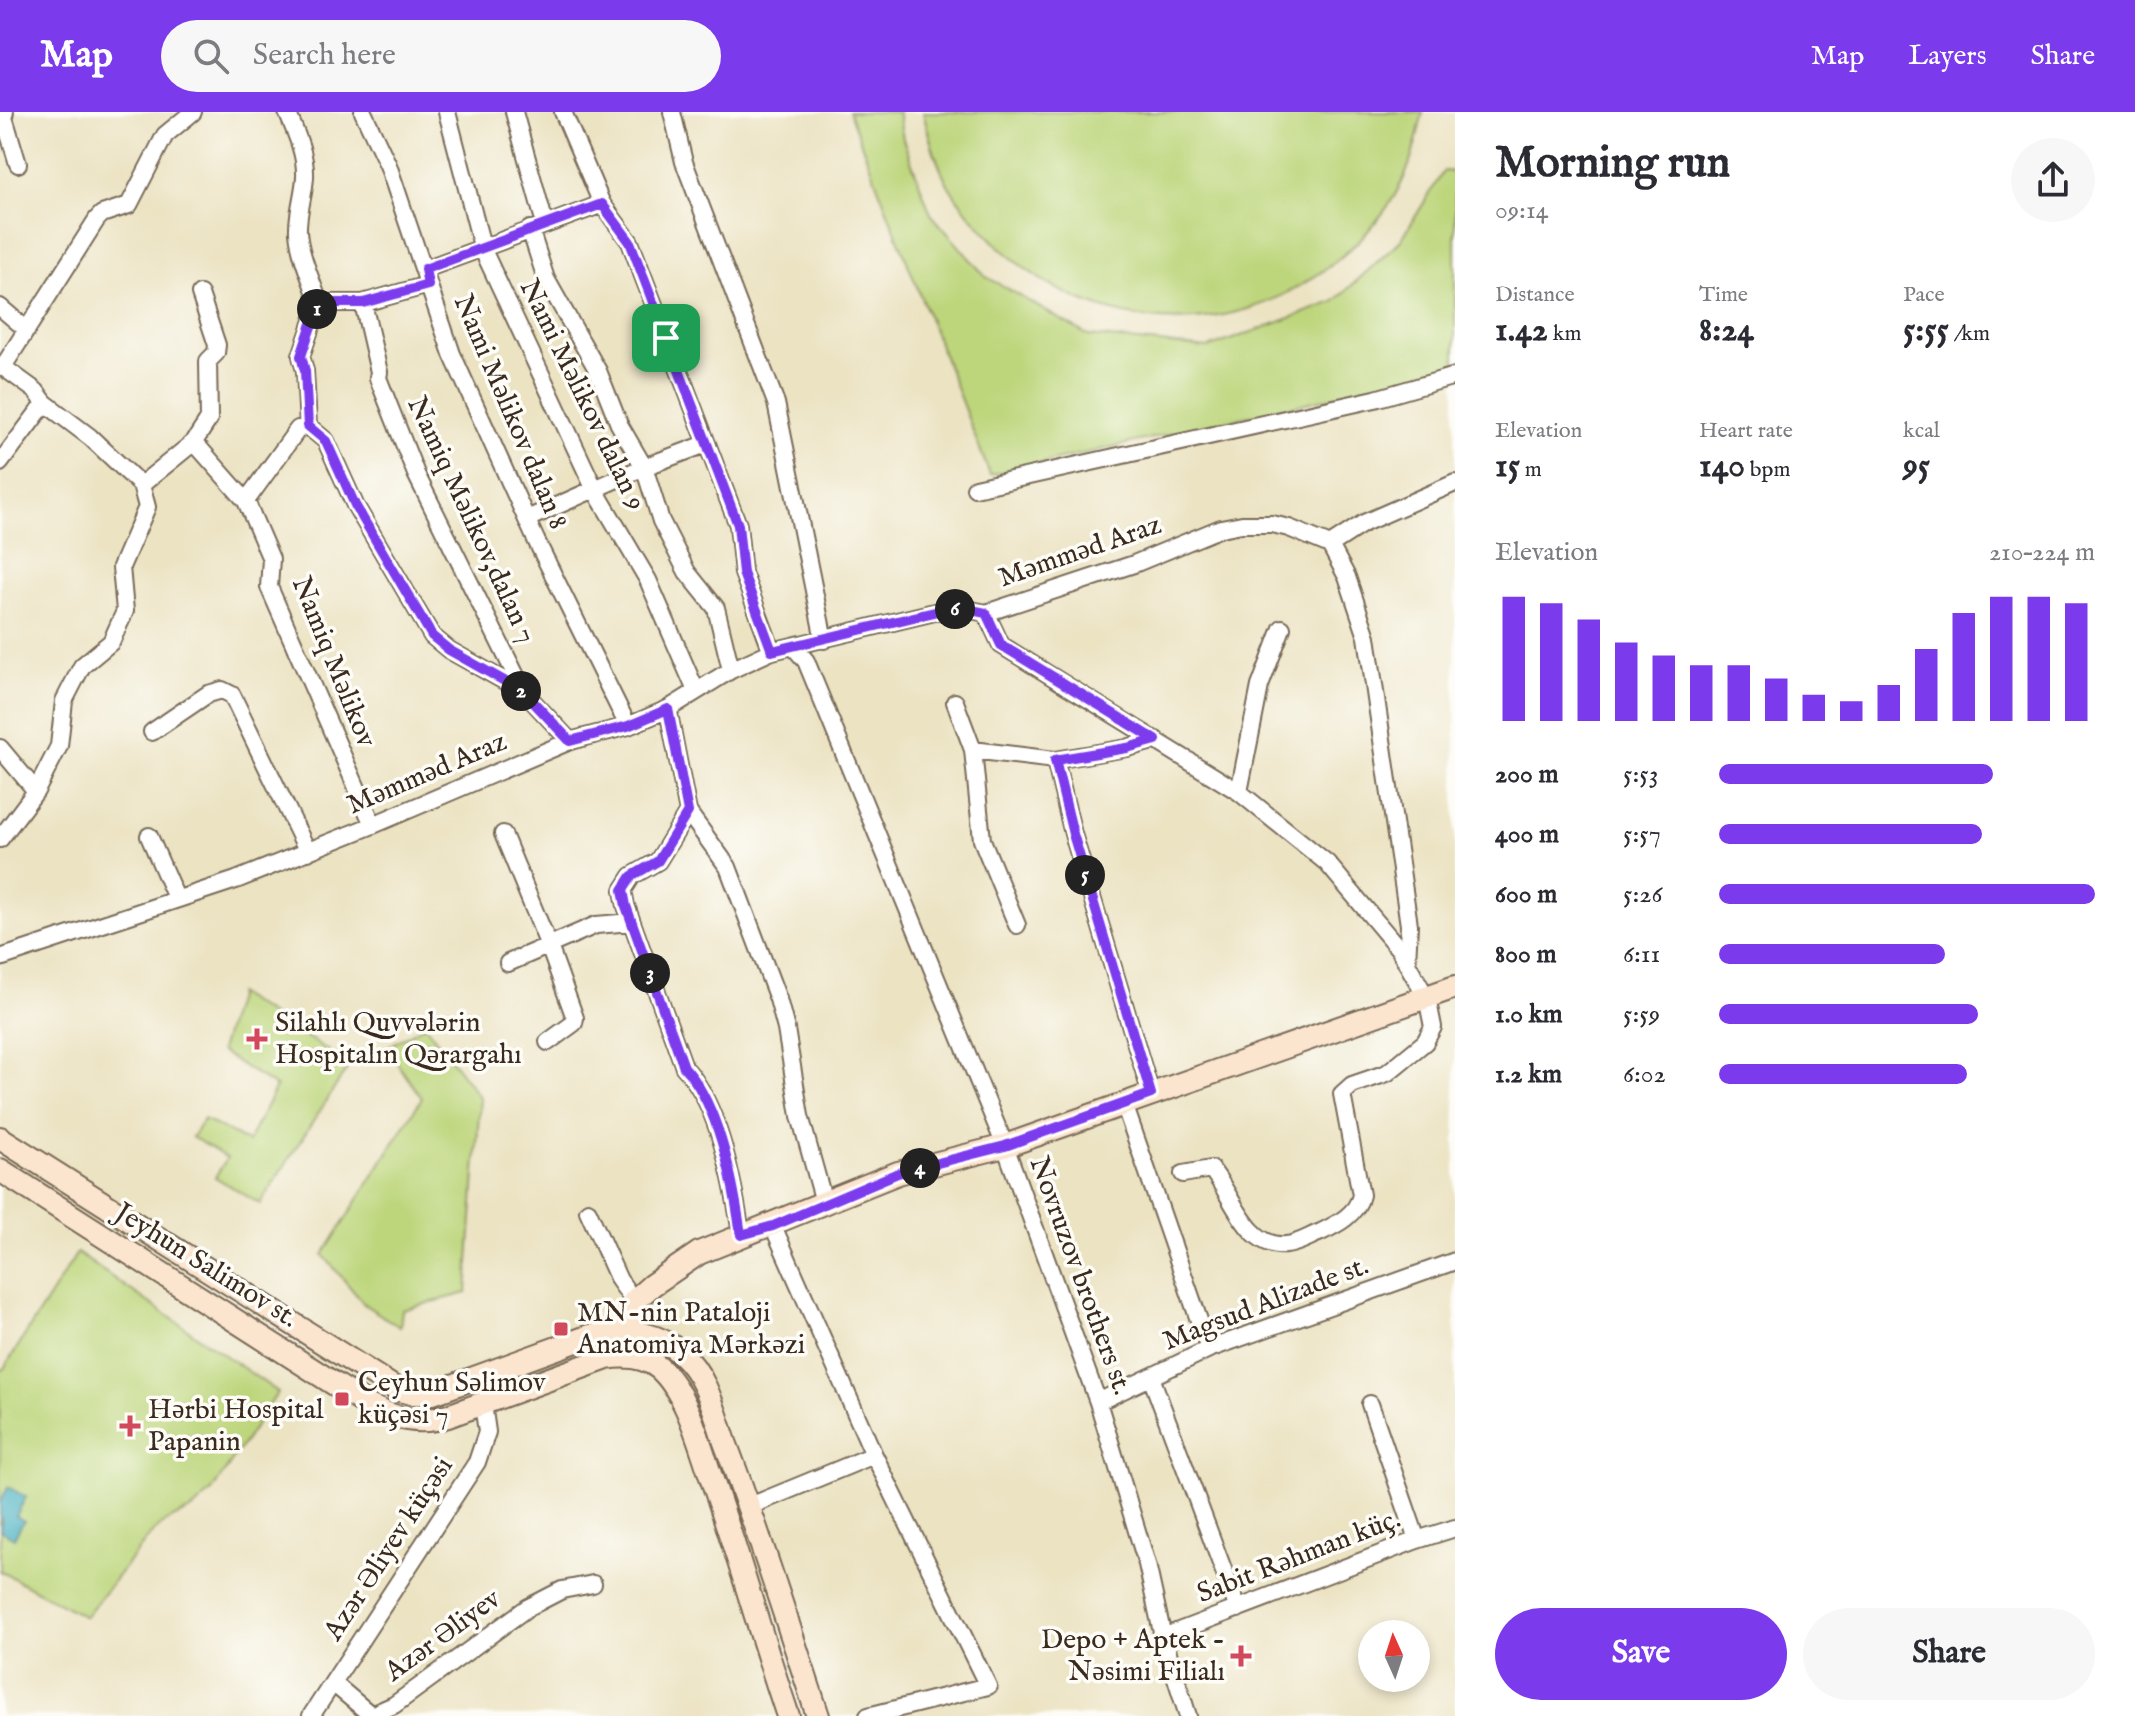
<!DOCTYPE html>
<html lang="en">
<head>
<meta charset="utf-8">
<style>
  body { margin:0; font-family:"IM FELL English",serif; background:#f7f7f7; color:#2b2b33; height:100vh; display:flex; flex-direction:column; font-size:30px; white-space:nowrap }
  * { box-sizing:border-box; margin:0 }
  p { font-size:26px; color:#7c7c81 }
  .icon { flex:none; width:44px; height:44px; fill:none; stroke:currentColor; stroke-width:2; stroke-linecap:round; stroke-linejoin:round }
  .map { position:relative; flex:1; overflow:hidden }
  .panel { display:flex; flex-direction:column; background:#fff; width:680px }
  .panel>* { flex:none }
  .needle { width:52px; rotate:357deg }
  .tools { position:absolute; left:1358px; top:1508px; display:grid; gap:16px }
  .tools a { display:grid; place-items:center; width:72px; height:72px; border-radius:50%; background:#fff; box-shadow:0 4px 12px #0003; font-size:40px }
  .pin { position:absolute; display:grid; place-items:center; width:68px; height:68px; color:#fff; margin:-34px; border-radius:16px; box-shadow:0 4px 12px #0006 }
  .km { position:absolute; width:40px; height:40px; margin:-20px; border-radius:50%; background:#222; color:#fff; font-size:22px; line-height:40px; text-align:center }
  .round { display:grid; place-items:center; flex:none; width:84px; height:84px; border-radius:42px; background:#f7f7f7 }
  .headline { display:flex; align-items:center; justify-content:space-between; height:136px; padding:0 40px }
  h1 { font-size:44px; font-weight:700; line-height:60px }
  .stats { display:grid; grid-template-columns:repeat(3,1fr); gap:12px; height:136px; padding:8px 40px }
  .stats div { display:grid; align-content:center }
  .stats b { font-size:34px; font-weight:700 }
  .stats small { font-size:22px; font-weight:400 }
  .stats p { font-size:22px }
  .chart { height:224px; padding:16px 40px }
  .chart p { display:flex; justify-content:space-between }
  .chart svg { width:100%; height:144px; margin-top:8px; stroke:#7c3aed; stroke-width:6 }
  .primary-button { display:flex; gap:16px; margin-top:auto; padding:16px 40px }
  .primary-button a { flex:1; height:92px; border-radius:48px; background:#7c3aed; color:#fff; font-size:32px; font-weight:700; line-height:92px; text-align:center }
  .primary-button a+a { background:#f7f7f7; color:#2b2b33 }
  ul { padding:0 40px; list-style:none; font-size:26px }
  li { display:grid; grid-template-columns:128px 96px 1fr; align-items:center; height:60px }
  li i { height:20px; border-radius:10px; background:#7c3aed }
  header { display:flex; align-items:center; gap:48px; box-sizing:border-box; height:112px; padding:0 40px; background:#7c3aed; color:#fff }
  header strong { font-size:38px }
  nav { display:flex; gap:44px; margin-inline-start:auto; font-size:28px }
  .search { width:560px; height:72px; background:#f7f7f7; display:flex; align-items:center; gap:20px; box-sizing:border-box; padding:0 28px; border-radius:44px; color:#7c7c81; font-size:30px }
  main { display:flex; flex:1; min-height:0 }
  .map>svg:first-child { display:block }
  .green { fill:#bdd67b; stroke:#7c804c; stroke-width:2 }
  .water { fill:#41adc0; stroke:#3e6c6f; stroke-width:2 }
  .lines { fill:none; stroke-linecap:round; stroke-linejoin:round }
  .street-casing { stroke:#796b58; stroke-width:20 }
  .secondary-casing { stroke:#796b58; stroke-width:26 }
  .street { stroke:#fff; stroke-width:16 }
  .secondary { stroke:#fce5cf; stroke-width:22 }
  .route-casing { stroke:#fff; stroke-width:16 }
  .route { stroke:#7c3aed; stroke-width:10 }
  .poi-dot { fill:#d1495b; stroke:#fdfcf7; stroke-width:3 }
  .labels { text-anchor:middle; dominant-baseline:central; stroke-width:7; stroke-linejoin:round; paint-order:stroke }
  .street-label { font-size:28px; fill:#3b2a1e; stroke:#fdfcf7 }
  .poi-label { font-size:28px; fill:#3b2a1e; stroke:#fdfcf7; text-anchor:start }
</style>
</head>
<body>
<header>
<strong>Map</strong>
<div class="search"><svg class="icon" aria-label="search" viewBox="0 0 24 24"><circle cx="10" cy="10" r="6"/><path d="M15 15l6 6"/></svg>Search here</div>
<nav><a>Map</a><a>Layers</a><a>Share</a></nav>
</header>
<main>
<div class="map">
<svg width="1455" height="1604" viewBox="0 0 1455 1604">
  <rect width="100%" height="100%" fill="#fdfcf7"/>
  <filter id="ink" filterUnits="userSpaceOnUse"><feTurbulence type="fractalNoise" baseFrequency=".0125" numOctaves="2"/><feDisplacementMap in="SourceGraphic" scale="16" xChannelSelector="R" yChannelSelector="G"/><feConvolveMatrix kernelMatrix="1 2 1 2 8 2 1 2 1" color-interpolation-filters="sRGB"/></filter>
  <filter id="wash" filterUnits="userSpaceOnUse"><feTurbulence type="fractalNoise" baseFrequency=".006" numOctaves="4" result="noise"/><feDisplacementMap in="SourceGraphic" scale="32" xChannelSelector="R" yChannelSelector="G"/><feGaussianBlur stdDeviation="1.8" result="paint"/><feColorMatrix in="noise" values="0 0 0 0 0 0 0 0 0 0 0 0 0 0 0 0 0 1.4 0 .05"/><feComposite in="paint" operator="in"/></filter>
  <g filter="url(#wash)">
    <rect width="100%" height="100%" fill="#ece3c3"/>
    <path class="green" d="M 849,0 L 898,0 L 903,27 L 931,102 L 985,164 L 1089,224 L 1208,236 L 1334,190 L 1401,128 L 1441,63 L 1444,59 L 1455,60 L 1455,252 L 1385,273 L 990,363 Z
      M 923,0 L 1423,0 C 1417,24 1413,48 1402,70 C 1384,107 1351,140 1317,163 C 1211,237 1073,216 987,122 C 974,108 959,91 949,74 C 936,51 929,25 923,0 Z
      M 237,882 L 350,952 L 260,1092 L 215,1065 L 227,1046 L 192,1025 L 204,1007 L 248,1030 L 276,975 L 220,939 Z
      M 425,913 L 480,986 L 467,1181 L 402,1198 L 400,1215 L 365,1193 L 323,1143 L 422,986 L 386,936 Z
      M 77,1141 L 278,1280 L 211,1380 L 193,1397 L 166,1409 L 152,1421 L 85,1505 L 0,1459 L 0,1257 L 3,1258 Z"/>
    <path class="water" d="M 8,1375 L 26,1385 L 16,1404 L 24,1409 L 14,1426 L 0,1418 L 2,1407 L 0,1405 L 0,1390 Z"/>
  </g>
  <g filter="url(#ink)">
    <g class="lines">
      <defs>
        <path id="street" d="M 5,0 L 3,2 L 18,52
          M 193,0 L 165,23 L 129,93 L 102,102 L 97,107 L 3,255 L 36,279 L 45,291 L 90,325 L 141,373 L 194,330 L 246,389 L 271,447 L 269,475 L 373,713
          M 287,0 C 296,21 306,42 305,65 C 304,83 297,102 298,120 C 300,144 312,169 319,191
          M 363,0 L 388,53 L 452,242 L 536,428 L 628,614
          M 447,0 L 483,138 L 595,378 L 648,468 L 696,579
          M 514,0 L 545,112
          M 563,0 L 602,92 L 630,130 L 738,413 L 743,461 L 772,539
          M 672,0 L 684,50 L 776,291 L 824,528
          M 530,117 L 546,167 L 598,259 L 619,312 L 644,355 L 661,409 L 687,460 L 716,496 L 731,558
          M 425,157 L 602,92
          M 363,191 L 379,260 L 378,266 L 416,362 L 524,580 L 570,629
          M 0,195 L 27,218
          M 308,314 L 326,329 L 355,393 L 432,524 L 449,538 L 524,580
          M 194,330 L 209,307 L 208,249 L 216,241 L 217,233 L 200,182
          M 0,351 L 45,291
          M 975,376 L 1375,287 L 1455,264
          M 246,389 L 298,317 L 308,314 L 305,259 L 301,244 L 319,191 L 363,191 L 428,173
          M 527,407 L 644,355 L 706,332
          M 1330,433 L 1364,411 L 1455,371
          M 986,501 L 1001,533 L 1239,680 L 1327,751 L 1399,837 L 1426,885
          M 794,535 L 806,549 L 1005,1034 L 1098,1290 L 1147,1452 L 1163,1525 L 1188,1604
          M 955,590 L 973,638
          M 668,597 L 688,700 L 728,755 L 778,887 L 786,917 L 800,1004 L 824,1090
          M 152,620 L 208,582 L 222,578 L 232,583 L 308,740
          M 0,636 L 36,679 L 59,634 L 64,589 L 82,554 L 111,530 L 125,499 L 121,455 L 147,395 L 141,373
          M 1055,648 L 1073,722 L 1151,982
          M 1239,680 L 1260,574 L 1282,516
          M 688,700 L 658,749 L 632,764 L 623,778 L 626,794 L 684,955 C 719,992 734,1073 741,1123
          M 503,722 L 549,834 L 575,906 L 574,911 L 548,930
          M 149,724 L 176,786
          M 0,727 L 36,679
          M 1017,813 L 982,728 L 973,638 L 1055,648 L 1127,636 L 1156,628
          M 0,846 L 236,768 L 373,713 L 570,629 L 628,614 L 668,597 L 731,558 L 772,539 L 947,497 L 961,496 L 986,501 L 1134,452 L 1221,416 L 1242,412 L 1272,412 L 1289,416 L 1330,433 L 1347,465 L 1367,525 L 1409,813 L 1407,850
          M 508,851 L 596,813 L 632,810
          M 1124,992 L 1209,1237
          M 1183,1062 L 1211,1057 C 1232,1081 1246,1137 1286,1133 C 1298,1132 1310,1124 1321,1120 C 1338,1112 1357,1102 1361,1083 L 1342,982 L 1352,973 L 1387,961 L 1425,930 L 1433,915 L 1427,885
          M 588,1099 L 619,1168 L 634,1189
          M 773,1114 L 874,1343 L 988,1574 L 868,1604
          M 1151,1265 L 1238,1497
          M 1098,1290 L 1209,1237 L 1455,1149
          M 1370,1292 L 1417,1428
          M 750,1394 L 874,1343
          M 1163,1525 L 1417,1428 L 1455,1416
          M 333,1571 L 371,1603 L 394,1593 L 527,1496 L 562,1478 L 593,1472
          M 311,1604 L 477,1350 L 487,1320 L 483,1292"/>
        <path id="secondary" d="M 0,1026 L 396,1277 L 411,1281 L 433,1281 L 590,1224 C 623,1217 654,1218 681,1241 C 707,1264 715,1302 726,1333 C 760,1422 788,1513 818,1604
          M 0,1058 L 369,1294 C 396,1307 419,1313 448,1304 L 607,1246 C 625,1243 644,1244 659,1256 C 686,1279 700,1333 711,1365 C 739,1444 761,1525 788,1604
          M 624,1231 L 628,1203 L 634,1189 L 652,1173 L 699,1141 L 898,1061 L 1005,1034 L 1455,875"/>
      </defs>
      <use href="#street" class="street-casing"/>
      <use href="#secondary" class="secondary-casing"/>
      <use href="#street" class="street"/>
      <use href="#secondary" class="secondary"/>
    </g>
  </g>
  <g class="lines" filter="url(#ink)">
    <defs>
      <path id="route" d="M 602,92 L 630,130 L 738,413 L 743,461 L 772,539 L 947,497 L 961,496 L 986,501 L 1001,533 L 1156,628 L 1127,636 L 1055,648 L 1073,722 L 1151,982 L 1005,1034 L 898,1061 L 773,1114 L 741,1123 C 734,1073 719,992 684,955 L 626,794 L 623,778 L 632,764 L 658,749 L 688,700 L 668,597 L 628,614 L 570,629 L 524,580 L 449,538 L 432,524 L 355,393 L 326,329 L 308,314 L 305,259 L 301,244 L 319,191 L 363,191 L 428,173 L 425,157 Z"/>
    </defs>
    <use href="#route" class="route-casing"/>
    <use href="#route" class="route"/>
  </g>
  <g class="poi-dot">
    <path d="M253 915h8v8h8v8h-8v8h-8v-8h-8v-8h8z"/>
    <rect x="553" y="1209" width="16" height="16" rx="4"/>
    <rect x="334" y="1279" width="16" height="16" rx="4"/>
    <path d="M126 1302h8v8h8v8h-8v8h-8v-8h-8v-8h8z"/>
    <path d="M1237 1532h8v8h8v8h-8v8h-8v-8h-8v-8h8z"/>
  </g>
  <g class="labels">
    <g class="street-label">
      <text transform="translate(582 283) rotate(64)">Nami Məlikov dalan 9</text>
      <text transform="translate(510 300) rotate(67)">Nami Məlikov dalan 8</text>
      <text transform="translate(471 408) rotate(65)">Namiq Məlikov,dalan 7</text>
      <text transform="translate(1080 440) rotate(-19)">Məmməd Araz</text>
      <text transform="translate(333 550) rotate(68)">Namiq Məlikov</text>
      <text transform="translate(427 662) rotate(-23)">Məmməd Araz</text>
      <text transform="translate(206 1154) rotate(32)">Jeyhun Salimov st.</text>
      <text transform="translate(1080 1164) rotate(70)">Novruzov brothers st.</text>
      <text transform="translate(1266 1192) rotate(-21)">Magsud Alizade st.</text>
      <text transform="translate(389 1437) rotate(-57)">Azər Əliyev küçəsi</text>
      <text transform="translate(1299 1445) rotate(-21)">Sabit Rəhman küç.</text>
      <text transform="translate(443 1524) rotate(-36)">Azər Əliyev</text>
    </g>
    <g class="poi-label">
      <text x="275" y="911">Silahlı Quvvələrin<tspan x="275" dy="32">Hospitalın Qərargahı</tspan></text>
      <text x="577" y="1201">MN-nin Pataloji<tspan x="577" dy="32">Anatomiya Mərkəzi</tspan></text>
      <text x="358" y="1271">Ceyhun Səlimov<tspan x="358" dy="32">küçəsi 7</tspan></text>
      <text x="148" y="1298">Hərbi Hospital<tspan x="148" dy="32">Papanin</tspan></text>
      <text x="1225" y="1528" text-anchor="end">Depo + Aptek -<tspan x="1225" dy="32">Nəsimi Filialı</tspan></text>
    </g>
  </g>
</svg>
<div class="tools">
<a><svg class="needle" viewBox="-14 -14 28 28"><path d="M0-13l5 13h-10z" fill="#e53935"/><path d="M0 13l5-13h-10z" fill="#7c7c81"/></svg></a>
</div>
<div class="pin" style="left:666px;top:226px;background:#1e9e55"><svg class="icon" aria-label="arrive" viewBox="0 0 24 24"><path d="M6 21V4h12l-3 4 3 4H6"/></svg></div>
<b class="km" style="left:317px;top:197px">1</b>
<b class="km" style="left:521px;top:579px">2</b>
<b class="km" style="left:650px;top:861px">3</b>
<b class="km" style="left:920px;top:1056px">4</b>
<b class="km" style="left:1085px;top:763px">5</b>
<b class="km" style="left:955px;top:497px">6</b>
</div>
<section class="panel">
<div class="headline"><div><h1>Morning run</h1><p>09:14</p></div><a class="round"><svg class="icon" aria-label="share" viewBox="0 0 24 24"><path d="M12 15V3M7 8l5-5 5 5M5 13v7h14v-7"/></svg></a></div>
<div class="stats">
<div><p>Distance</p><b>1.42<small> km</small></b></div>
<div><p>Time</p><b>8:24</b></div>
<div><p>Pace</p><b>5:55<small> /km</small></b></div>
</div>
<div class="stats">
<div><p>Elevation</p><b>15<small> m</small></b></div>
<div><p>Heart rate</p><b>140<small> bpm</small></b></div>
<div><p>kcal</p><b>95</b></div>
</div>
<div class="chart"><p><span>Elevation</span>210–224 m</p>
<svg viewBox="0 0 160 44" preserveAspectRatio="none"><path d="M5 44V6M15 44V8M25 44V13M35 44V20M45 44V24M55 44V27M65 44V27M75 44V31M85 44V36M95 44V38M105 44V33M115 44V22M125 44V11M135 44V6M145 44V6M155 44V8"/></svg>
</div>
<ul>
<li><b>200 m</b>5:53<i style="width:73%"></i></li>
<li><b>400 m</b>5:57<i style="width:70%"></i></li>
<li><b>600 m</b>5:26<i style="width:100%"></i></li>
<li><b>800 m</b>6:11<i style="width:60%"></i></li>
<li><b>1.0 km</b>5:59<i style="width:69%"></i></li>
<li><b>1.2 km</b>6:02<i style="width:66%"></i></li>
</ul>
<div class="primary-button"><a>Save</a><a>Share</a></div>
</section>
</main>
</body>
</html>
